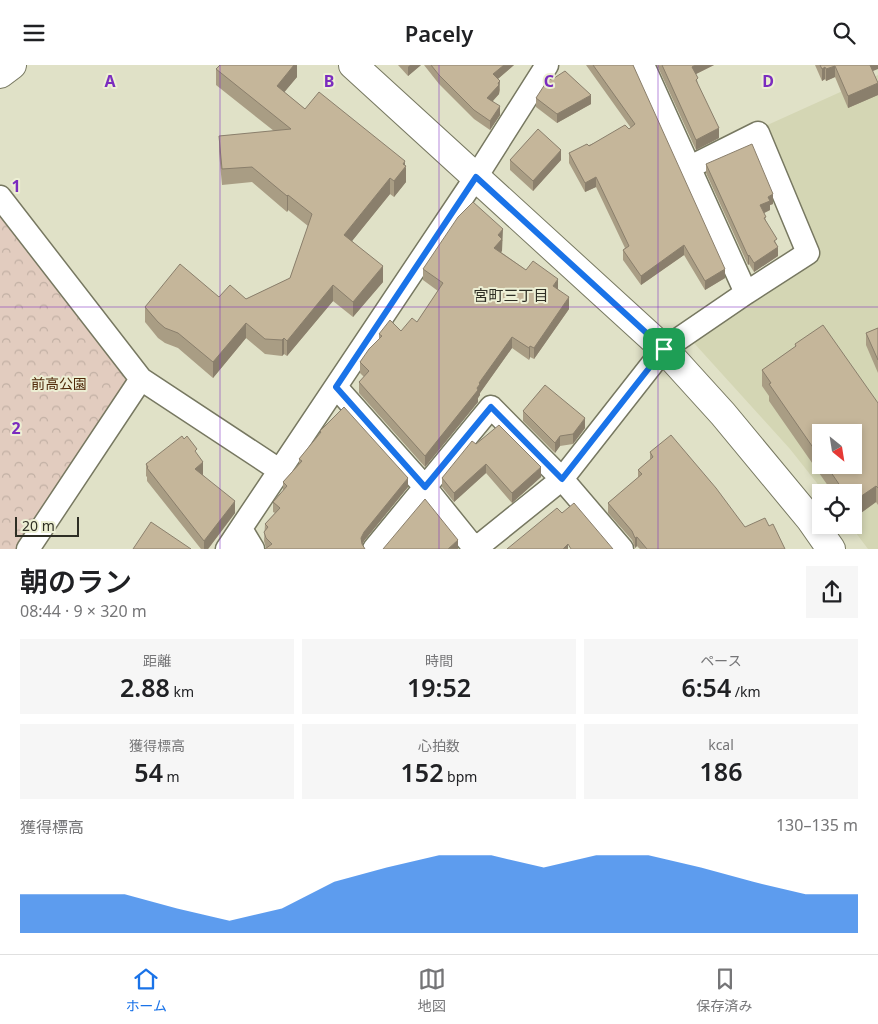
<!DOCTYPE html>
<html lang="ja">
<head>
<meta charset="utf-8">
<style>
  body { margin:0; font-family:"Noto Sans","Noto Sans JP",sans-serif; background:#f6f6f6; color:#202124; height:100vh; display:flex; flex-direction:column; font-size:19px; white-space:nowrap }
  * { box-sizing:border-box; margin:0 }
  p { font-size:16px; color:#757577 }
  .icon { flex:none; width:28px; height:28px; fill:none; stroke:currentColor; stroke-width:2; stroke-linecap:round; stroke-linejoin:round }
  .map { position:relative; height:484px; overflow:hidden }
  .side { display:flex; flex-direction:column; background:#fff; flex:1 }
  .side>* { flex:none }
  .needle { width:32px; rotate:150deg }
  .fabs { position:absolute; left:812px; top:359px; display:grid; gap:10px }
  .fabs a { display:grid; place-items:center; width:50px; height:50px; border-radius:0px; background:#fff; box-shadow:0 2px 8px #0003; font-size:25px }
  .scale { position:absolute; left:15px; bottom:12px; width:64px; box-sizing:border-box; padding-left:5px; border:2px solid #2e2e24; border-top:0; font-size:14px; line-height:18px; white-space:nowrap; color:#2e2e24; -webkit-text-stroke:4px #edefd4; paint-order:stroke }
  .pin { position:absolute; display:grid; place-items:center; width:42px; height:42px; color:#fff; margin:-21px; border-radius:10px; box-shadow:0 2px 8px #0006 }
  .round { display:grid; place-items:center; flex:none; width:52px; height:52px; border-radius:0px; background:#f6f6f6 }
  .summary { display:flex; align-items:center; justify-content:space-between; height:85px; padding:0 20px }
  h1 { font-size:28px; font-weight:600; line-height:38px }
  .stats { display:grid; grid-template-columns:repeat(3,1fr); gap:8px; height:85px; padding:5px 20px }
  .stats div { display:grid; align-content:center; border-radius:0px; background:#f6f6f6; text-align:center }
  .stats b { font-size:25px; font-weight:600 }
  .stats small { font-size:14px; font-weight:400 }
  .stats p { font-size:14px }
  .chart { height:140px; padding:10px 20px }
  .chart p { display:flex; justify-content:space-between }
  .chart svg { width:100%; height:90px; margin-top:5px; fill:#1a73e8; opacity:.7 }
  header { display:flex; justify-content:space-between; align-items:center; height:65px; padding:0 20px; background:#fff; font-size:22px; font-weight:600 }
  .dock { display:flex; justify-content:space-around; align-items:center; height:70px; border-top:1px solid #e0e0e0; background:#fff; font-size:14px; color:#757577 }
  .dock a { display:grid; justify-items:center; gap:2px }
  .dock .active { color:#1a73e8 }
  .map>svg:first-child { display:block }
  .built { fill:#d4d6b4; fill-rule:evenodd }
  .forest { fill:url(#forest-crowns) }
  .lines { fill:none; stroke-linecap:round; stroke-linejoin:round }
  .street-casing { stroke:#777861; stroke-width:25 }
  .secondary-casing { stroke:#777861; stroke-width:30 }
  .street { stroke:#fff; stroke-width:22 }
  .secondary { stroke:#fff; stroke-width:28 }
  .wall { fill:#a99d84; fill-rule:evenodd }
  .shaded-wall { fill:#8a7f6c }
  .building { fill:#c5b69a; stroke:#8a7f6c }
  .route-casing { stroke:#fff; stroke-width:10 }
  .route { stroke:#1a73e8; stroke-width:6 }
  .grid { fill:none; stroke:#7b2cbf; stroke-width:1; stroke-opacity:0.55 }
  .labels { text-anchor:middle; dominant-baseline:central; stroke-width:4; stroke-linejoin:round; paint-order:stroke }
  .park-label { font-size:14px; fill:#502909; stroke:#edefd4 }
  .neighbourhood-label { font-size:15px; fill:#2e2e24; stroke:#edefd4 }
  .grid-label { font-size:16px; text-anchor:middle; font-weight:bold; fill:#7b2cbf; stroke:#edefd4; stroke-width:4; stroke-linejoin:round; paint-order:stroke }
</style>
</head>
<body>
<header><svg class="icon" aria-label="menu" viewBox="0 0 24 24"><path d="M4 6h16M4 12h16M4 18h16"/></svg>Pacely<svg class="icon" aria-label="search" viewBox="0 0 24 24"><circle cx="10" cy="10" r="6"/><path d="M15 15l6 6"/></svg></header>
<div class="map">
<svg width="878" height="484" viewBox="0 0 878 484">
  <defs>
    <pattern id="forest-crowns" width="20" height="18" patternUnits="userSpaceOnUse" patternTransform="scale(1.25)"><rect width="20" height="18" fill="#e2ccbf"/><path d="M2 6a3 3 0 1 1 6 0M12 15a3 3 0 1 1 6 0" fill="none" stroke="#c2b0a4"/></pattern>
  </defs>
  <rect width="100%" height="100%" fill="#e0e1c7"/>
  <path class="built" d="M 878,10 L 878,484 L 868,484 L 850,460 L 854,460 L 854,428 L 824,427 L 790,384 L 694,278 L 695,270 L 816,191 L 763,62 ZM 821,368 L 854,368 L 854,400 L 821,400 Z"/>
  <path class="forest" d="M 0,148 L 127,310 L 127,320 L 17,484 L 0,484 Z"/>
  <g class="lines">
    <defs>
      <path id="street" d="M 643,0 L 746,228
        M 0,132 L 141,314
        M 336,322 L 425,422 L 475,484
        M 241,464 L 253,484
        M 28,484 L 141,314 L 279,405
        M 227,484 L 476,112 L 547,0
        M 374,484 L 491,342 L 562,414 L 622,484
        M 475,484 L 562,414 L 664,284 L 746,228 L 808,188 L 758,68 L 690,102"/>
      <path id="secondary" d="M 353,0 L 664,284 L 723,349 L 810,454 L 831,484
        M 0,9 L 12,0"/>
    </defs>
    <use href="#street" class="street-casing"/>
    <use href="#secondary" class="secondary-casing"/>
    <use href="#street" class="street"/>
    <use href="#secondary" class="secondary"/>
  </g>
  <path class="wall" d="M 297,0 L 297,12 L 284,27 L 305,44 L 405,100 L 406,117 L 394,132 L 390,129 L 352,176 L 383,217 L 353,252 L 333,236 L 287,291 L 284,289 L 282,291 L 265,289 L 246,273 L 213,313 L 178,283 L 165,278 L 158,273 L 145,257 L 145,242 L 219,232 L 246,234 L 290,213 L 308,161 L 288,145 L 287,147 L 252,117 L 222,120 L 219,87 L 219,71 L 274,66 L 216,20 L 216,4 Z
    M 398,0 L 421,0 L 408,11 Z
    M 424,0 L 514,0 L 498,14 L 500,25 L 499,29 L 493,36 L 500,50 L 490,65 L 474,54 L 439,19 Z
    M 586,0 L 633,0 L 725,213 L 705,225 L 684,190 L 641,220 L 623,195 L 623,185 L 625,183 L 596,122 L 585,127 L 569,98 L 569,88 L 629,64 L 631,63 Z
    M 657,0 L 714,0 L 696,9 L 698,20 L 719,73 L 696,85 Z
    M 815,0 L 878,0 L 872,6 L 878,30 L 848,43 L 835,12 L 826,16 L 825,14 L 822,16 Z
    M 536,33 L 591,39 L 557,58 L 536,42 Z
    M 510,95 L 561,95 L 533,126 L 510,105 Z
    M 706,99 L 773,139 L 770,140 L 770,145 L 764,148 L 766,156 L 777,180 L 778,191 L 754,207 L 749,199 L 748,200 L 706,108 Z
    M 503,175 L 502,176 L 502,186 L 501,187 L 526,205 L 558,225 L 569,244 L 534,294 L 530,292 L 529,295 L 512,283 L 480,328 L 480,330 L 478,333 L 478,337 L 425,402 L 359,328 L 359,317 L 364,312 L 360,308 L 360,297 L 379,274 L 379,269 L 401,266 L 417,257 L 438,226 L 423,215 L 423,204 Z
    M 878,263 L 878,308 L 866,280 L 866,268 Z
    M 795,279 L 878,338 L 878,440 L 876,437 L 854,453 L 854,428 L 833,428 L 769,336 L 769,331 L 762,321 L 762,305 L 795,282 ZM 821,368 L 854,400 L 821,400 Z
    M 523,346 L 585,363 L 573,379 L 560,381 L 555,388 L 523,356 Z
    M 320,366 L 408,422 L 364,476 L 362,480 L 266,483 L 264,476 L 265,459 L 275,448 L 273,447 L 273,437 L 283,426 L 283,417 L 299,399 L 299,394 L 320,369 Z
    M 476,379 L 541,412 L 512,438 L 486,408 L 454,437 L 442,422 L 442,413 Z
    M 650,387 L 745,462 L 769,461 L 785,484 L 640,484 L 637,481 L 635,483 L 632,475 L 608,448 L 608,438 L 638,413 L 638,405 L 650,395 Z
    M 197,389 L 203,410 L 235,448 L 208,484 L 201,484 L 147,416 L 147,412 L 146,411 L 146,399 Z"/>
  <path class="shaded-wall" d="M 294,0 L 297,0 L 297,12 L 277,36 L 277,21 Z
    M 410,0 L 421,0 L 408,11 L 408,2 Z
    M 504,0 L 514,0 L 493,18 L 493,9 Z
    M 695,0 L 714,0 L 692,11 L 692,2 Z
    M 868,0 L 878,0 L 878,4 L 868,8 Z
    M 835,1 L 835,12 L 826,16 L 826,4 Z
    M 825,2 L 825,14 L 822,16 L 822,4 Z
    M 500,16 L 499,29 L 487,42 L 487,33 Z
    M 878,18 L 878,30 L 848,43 L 848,31 Z
    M 591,30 L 591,39 L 557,58 L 557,49 Z
    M 500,41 L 500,50 L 490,65 L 490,56 Z
    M 719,63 L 719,73 L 696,85 L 696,75 Z
    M 561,85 L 561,95 L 533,126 L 533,116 Z
    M 405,96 L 405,103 L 406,101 L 406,117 L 394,132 L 394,116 Z
    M 596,112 L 596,122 L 585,127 L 585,118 Z
    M 390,113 L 390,129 L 344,186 L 344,170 Z
    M 773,129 L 773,139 L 770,140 L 770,145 L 760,150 L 760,140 L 768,132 Z
    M 288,130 L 288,145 L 287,147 L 287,131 Z
    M 503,164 L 502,186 L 494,194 L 494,183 L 498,170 Z
    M 684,180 L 684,190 L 641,220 L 641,211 Z
    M 778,182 L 778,191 L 754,207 L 754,198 Z
    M 749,190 L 749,199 L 748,200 L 748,191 Z
    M 383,201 L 383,217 L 353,252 L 353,237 Z
    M 725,204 L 725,213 L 705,225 L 705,216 Z
    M 558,214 L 558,225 L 553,221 Z
    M 333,220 L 333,236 L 287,291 L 287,276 Z
    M 569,232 L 569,244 L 534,294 L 534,283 Z
    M 246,258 L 246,273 L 213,313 L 213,297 Z
    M 512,272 L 512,283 L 480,328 L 480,330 L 478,333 L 478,337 L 425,402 L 425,391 L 477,323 L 479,318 Z
    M 284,273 L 284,289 L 282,291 L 282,275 Z
    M 530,281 L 530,292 L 529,295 L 529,283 Z
    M 585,353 L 585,363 L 573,379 L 573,369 Z
    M 560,371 L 560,381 L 555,388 L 555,378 Z
    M 203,397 L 203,410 L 195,416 L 195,404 Z
    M 486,399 L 486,408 L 454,437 L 454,428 Z
    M 541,402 L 541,412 L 512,438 L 512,428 Z
    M 408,413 L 408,422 L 364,476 L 361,482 L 361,473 L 364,467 Z
    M 876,421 L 876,437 L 854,453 L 854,436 Z
    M 235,436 L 235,448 L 208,484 L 204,484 L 204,476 Z
    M 637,472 L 637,481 L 635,483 L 635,473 Z
    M 458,475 L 458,484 L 448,484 Z
    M 568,479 L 568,484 L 563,484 Z"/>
  <path class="building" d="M 220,0 L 294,0 L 277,21 L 305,44 L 319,27 L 405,96 L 403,99 L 406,101 L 394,116 L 390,113 L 344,170 L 383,201 L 353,237 L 333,220 L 287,276 L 284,273 L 282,275 L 265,274 L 246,258 L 213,297 L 178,268 L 165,263 L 158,257 L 145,242 L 180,199 L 219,232 L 230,220 L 246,234 L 290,213 L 312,149 L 288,130 L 287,131 L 252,102 L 222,104 L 219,71 L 291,64 L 216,4 Z
    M 431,0 L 504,0 L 493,9 L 500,16 L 498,18 L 499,20 L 487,33 L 500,41 L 490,56 L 474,45 L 439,10 Z
    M 593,0 L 633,0 L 725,204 L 705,216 L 684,180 L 641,211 L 623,185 L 629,181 L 596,112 L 585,118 L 569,88 L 587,79 L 589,81 L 625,60 L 629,64 L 635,59 Z
    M 662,0 L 695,0 L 692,2 L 698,13 L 696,15 L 719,63 L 696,75 Z
    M 820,0 L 870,0 L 878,18 L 848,31 L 835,1 L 826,4 L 825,2 L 822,4 Z
    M 565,6 L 591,30 L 557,49 L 536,33 L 549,13 L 551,15 Z
    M 538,64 L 561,85 L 533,116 L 510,95 Z
    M 752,79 L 773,129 L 768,132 L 770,136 L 760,140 L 766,152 L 764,153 L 777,174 L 774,176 L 778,182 L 754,198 L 749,190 L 748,191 L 706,99 Z
    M 473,137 L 503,164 L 498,170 L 502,174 L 494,183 L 526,205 L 533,196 L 558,214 L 553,221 L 569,232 L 534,283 L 530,281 L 529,283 L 512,272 L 479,318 L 480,319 L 477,323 L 478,325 L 425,391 L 359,317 L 369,306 L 360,297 L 369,284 L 382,271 L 379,269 L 390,255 L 401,266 L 412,253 L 417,257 L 443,218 L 423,204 L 458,152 Z
    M 823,260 L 878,338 L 878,423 L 876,421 L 854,436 L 854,428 L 845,428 L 826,400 L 854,400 L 854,368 L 821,368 L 821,394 L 769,319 L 771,318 L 762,305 L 796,281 L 795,279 Z
    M 878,263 L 878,295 L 866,268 Z
    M 545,320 L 585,353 L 573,369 L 560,371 L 555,378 L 523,346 Z
    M 344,342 L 408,413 L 364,467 L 361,473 L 362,479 L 365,484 L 265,484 L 272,479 L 266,473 L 264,467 L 268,462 L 265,459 L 280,443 L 273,437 L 287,421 L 283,417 L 302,396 L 299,394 L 321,367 L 320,366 Z
    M 499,360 L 541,402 L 512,428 L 486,399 L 454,428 L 442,413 L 472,376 L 476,379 Z
    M 671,370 L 716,423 L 745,462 L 765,453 L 769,461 L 773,459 L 785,484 L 647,484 L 637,472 L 635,473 L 632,466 L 608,438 L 642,409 L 638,405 L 653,392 L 650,387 Z
    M 182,371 L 184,374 L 187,371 L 197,384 L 195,386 L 203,397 L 195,404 L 235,436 L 204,476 L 147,403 L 148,402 L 146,399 Z
    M 425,434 L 458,475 L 448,484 L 383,484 Z
    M 574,438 L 613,484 L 571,484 L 568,479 L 563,484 L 507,484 L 557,443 L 562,448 Z
    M 151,457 L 191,484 L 133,484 Z"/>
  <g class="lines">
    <defs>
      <path id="route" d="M 476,112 L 664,284 L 562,414 L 491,342 L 425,422 L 336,322 Z"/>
    </defs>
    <use href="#route" class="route-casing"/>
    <use href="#route" class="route"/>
  </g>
  <path class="grid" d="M 220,0 L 220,484M 439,0 L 439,484M 658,0 L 658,484M 0,242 L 878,242"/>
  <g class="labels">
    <g class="park-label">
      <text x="59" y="318">前高公園</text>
    </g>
    <g class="neighbourhood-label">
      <text x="511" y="230">宮町三丁目</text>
    </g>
  </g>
  <g class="grid-label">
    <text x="110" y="22">A</text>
    <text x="329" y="22">B</text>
    <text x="549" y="22">C</text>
    <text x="768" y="22">D</text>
    <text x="16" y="127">1</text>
    <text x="16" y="369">2</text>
  </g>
</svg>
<div class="fabs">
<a><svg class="needle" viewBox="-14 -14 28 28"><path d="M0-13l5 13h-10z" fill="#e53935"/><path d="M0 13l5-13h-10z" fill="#757577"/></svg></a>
<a><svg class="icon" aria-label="locate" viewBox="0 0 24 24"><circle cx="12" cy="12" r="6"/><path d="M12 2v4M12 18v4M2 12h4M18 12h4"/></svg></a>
</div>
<div class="scale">20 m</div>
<div class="pin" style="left:664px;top:284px;background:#1e9e55"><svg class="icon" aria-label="arrive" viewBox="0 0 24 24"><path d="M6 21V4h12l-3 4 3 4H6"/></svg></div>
</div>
<section class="side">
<div class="summary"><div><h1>朝のラン</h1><p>08:44 · 9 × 320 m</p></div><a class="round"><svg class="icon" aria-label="share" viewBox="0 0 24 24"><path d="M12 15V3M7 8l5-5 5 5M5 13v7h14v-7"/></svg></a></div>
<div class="stats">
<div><p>距離</p><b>2.88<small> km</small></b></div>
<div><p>時間</p><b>19:52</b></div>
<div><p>ペース</p><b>6:54<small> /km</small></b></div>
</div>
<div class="stats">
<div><p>獲得標高</p><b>54<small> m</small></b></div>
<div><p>心拍数</p><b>152<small> bpm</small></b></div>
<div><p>kcal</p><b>186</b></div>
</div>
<div class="chart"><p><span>獲得標高</span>130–135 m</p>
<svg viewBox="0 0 160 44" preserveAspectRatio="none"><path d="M0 44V25L10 25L20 25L30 32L40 38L50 32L60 19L70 12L80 6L90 6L100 12L110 6L120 6L130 12L140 19L150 25L160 25V44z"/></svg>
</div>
</section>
<nav class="dock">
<a class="active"><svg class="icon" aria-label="home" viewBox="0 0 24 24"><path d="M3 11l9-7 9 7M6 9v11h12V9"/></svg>ホーム</a>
<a><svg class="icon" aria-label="map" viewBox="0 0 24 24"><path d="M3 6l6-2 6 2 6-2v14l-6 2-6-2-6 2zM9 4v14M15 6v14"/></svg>地図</a>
<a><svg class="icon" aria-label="saved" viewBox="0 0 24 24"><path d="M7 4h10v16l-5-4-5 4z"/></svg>保存済み</a>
</nav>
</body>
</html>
